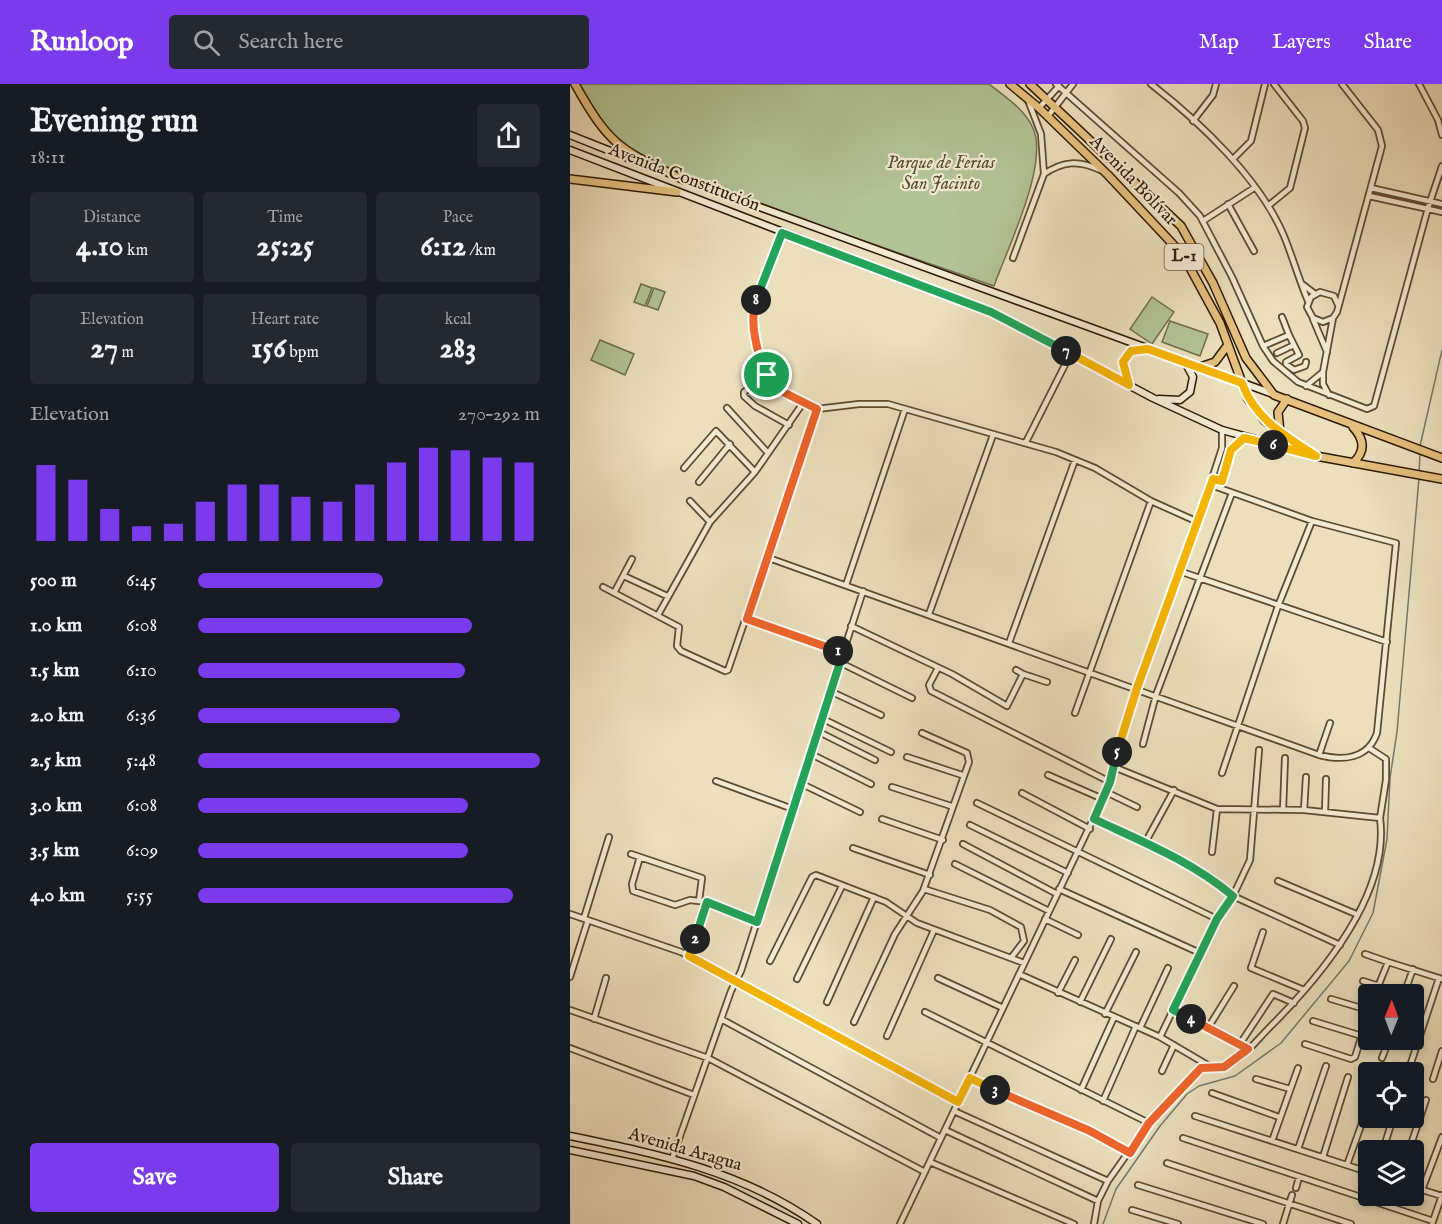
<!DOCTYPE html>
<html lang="en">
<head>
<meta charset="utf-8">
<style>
  body { margin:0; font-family:"IM FELL English",serif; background:#242831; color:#f1f3f6; height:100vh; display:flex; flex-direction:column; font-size:22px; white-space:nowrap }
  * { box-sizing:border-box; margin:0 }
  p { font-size:20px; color:#9ea1a6 }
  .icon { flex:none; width:33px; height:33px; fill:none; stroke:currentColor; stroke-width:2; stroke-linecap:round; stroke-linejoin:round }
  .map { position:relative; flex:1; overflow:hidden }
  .drawer { display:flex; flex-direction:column; background:#171b24; width:570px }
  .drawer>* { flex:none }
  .needle { width:39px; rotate:1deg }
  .fabs { position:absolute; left:788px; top:900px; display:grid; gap:12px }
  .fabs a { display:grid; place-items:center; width:66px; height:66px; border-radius:6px; background:#171b24; box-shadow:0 3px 9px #0003; font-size:30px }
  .pin { position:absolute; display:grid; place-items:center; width:51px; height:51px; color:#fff; margin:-26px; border:3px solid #fff; border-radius:50%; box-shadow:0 2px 6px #0007 }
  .km { position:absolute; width:30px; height:30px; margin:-15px; border-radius:50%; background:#222; color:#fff; font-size:16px; line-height:30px; text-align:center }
  .round { display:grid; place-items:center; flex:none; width:63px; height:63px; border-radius:6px; background:#242831 }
  .head { display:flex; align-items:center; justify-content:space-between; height:102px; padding:0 30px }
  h1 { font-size:33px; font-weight:800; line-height:45px }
  .stats { display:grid; grid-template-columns:repeat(3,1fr); gap:9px; height:102px; padding:6px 30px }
  .stats div { display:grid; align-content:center; border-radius:6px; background:#242831; text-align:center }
  .stats b { font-size:30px; font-weight:800 }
  .stats small { font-size:16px; font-weight:400 }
  .stats p { font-size:16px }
  .chart { height:168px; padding:12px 30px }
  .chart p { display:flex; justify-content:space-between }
  .chart svg { width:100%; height:108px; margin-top:6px; stroke:#7c3aed; stroke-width:6 }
  .action { display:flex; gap:12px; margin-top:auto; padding:12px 30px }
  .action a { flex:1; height:69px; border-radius:6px; background:#7c3aed; color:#fff; font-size:24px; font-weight:800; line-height:69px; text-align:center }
  .action a+a { background:#242831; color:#f1f3f6 }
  ul { padding:0 30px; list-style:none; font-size:20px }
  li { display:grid; grid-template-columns:96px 72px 1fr; align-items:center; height:45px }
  li i { height:15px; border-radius:8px; background:#7c3aed }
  header { display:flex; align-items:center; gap:36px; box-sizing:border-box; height:84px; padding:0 30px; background:#7c3aed; color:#fff }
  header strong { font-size:28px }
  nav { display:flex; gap:33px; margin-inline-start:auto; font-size:21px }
  .search { width:420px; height:54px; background:#242831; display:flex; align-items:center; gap:15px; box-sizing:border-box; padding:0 21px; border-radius:6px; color:#9ea1a6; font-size:22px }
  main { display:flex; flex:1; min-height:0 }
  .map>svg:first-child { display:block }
  .green { fill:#b2c395; stroke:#706e4a; stroke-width:1.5 }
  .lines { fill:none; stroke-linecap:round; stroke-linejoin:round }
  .stream { stroke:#6f7b6d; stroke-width:1.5 }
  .street-casing { stroke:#5e4b2f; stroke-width:8 }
  .secondary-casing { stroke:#2f1a00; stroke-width:9 }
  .primary-casing { stroke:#2f1a00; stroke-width:10 }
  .street { stroke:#f3ead3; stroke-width:4.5 }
  .secondary { stroke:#f3ead3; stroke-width:6 }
  .primary { stroke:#e6c07e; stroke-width:7 }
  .split-1-casing { stroke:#fff; stroke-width:12 }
  .split-2-casing { stroke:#fff; stroke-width:12 }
  .split-3-casing { stroke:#fff; stroke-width:12 }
  .split-4-casing { stroke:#fff; stroke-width:12 }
  .split-5-casing { stroke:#fff; stroke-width:12 }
  .split-6-casing { stroke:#fff; stroke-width:12 }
  .split-7-casing { stroke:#fff; stroke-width:12 }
  .split-8-casing { stroke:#fff; stroke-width:12 }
  .split-9-casing { stroke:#fff; stroke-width:12 }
  .split-1 { stroke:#f0652b; stroke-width:8 }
  .split-2 { stroke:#22a559; stroke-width:8 }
  .split-3 { stroke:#f5b400; stroke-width:8 }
  .split-4 { stroke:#f0652b; stroke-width:8 }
  .split-5 { stroke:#22a559; stroke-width:8 }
  .split-6 { stroke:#f5b400; stroke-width:8 }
  .split-7 { stroke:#f5b400; stroke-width:8 }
  .split-8 { stroke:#22a559; stroke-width:8 }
  .split-9 { stroke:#f0652b; stroke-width:8 }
  .labels { text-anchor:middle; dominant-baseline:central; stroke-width:4.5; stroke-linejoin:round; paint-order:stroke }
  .shield { fill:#f3ead3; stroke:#6a583f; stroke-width:1.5 }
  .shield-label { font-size:16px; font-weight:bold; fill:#2f1a00 }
  .park-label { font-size:18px; font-style:italic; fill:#564d2d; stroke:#f3ead3 }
  .street-label { font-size:18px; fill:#2f1a00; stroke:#f3ead3 }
</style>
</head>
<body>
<header>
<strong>Runloop</strong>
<div class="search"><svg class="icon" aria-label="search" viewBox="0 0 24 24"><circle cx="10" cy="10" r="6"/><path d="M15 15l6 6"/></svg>Search here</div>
<nav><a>Map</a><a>Layers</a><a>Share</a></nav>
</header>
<main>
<section class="drawer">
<div class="head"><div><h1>Evening run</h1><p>18:11</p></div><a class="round"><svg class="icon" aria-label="share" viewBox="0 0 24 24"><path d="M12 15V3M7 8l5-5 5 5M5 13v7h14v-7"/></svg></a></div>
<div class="stats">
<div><p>Distance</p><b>4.10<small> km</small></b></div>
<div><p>Time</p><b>25:25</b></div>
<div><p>Pace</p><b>6:12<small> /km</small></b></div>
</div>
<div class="stats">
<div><p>Elevation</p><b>27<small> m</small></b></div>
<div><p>Heart rate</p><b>156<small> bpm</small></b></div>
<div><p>kcal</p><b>283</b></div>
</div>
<div class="chart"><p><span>Elevation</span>270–292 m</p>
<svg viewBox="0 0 160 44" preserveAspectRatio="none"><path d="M5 44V13M15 44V19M25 44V31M35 44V38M45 44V37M55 44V28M65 44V21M75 44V21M85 44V26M95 44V28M105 44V21M115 44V12M125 44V6M135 44V7M145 44V10M155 44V12"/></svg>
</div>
<ul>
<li><b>500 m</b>6:45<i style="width:54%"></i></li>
<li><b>1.0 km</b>6:08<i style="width:80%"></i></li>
<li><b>1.5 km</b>6:10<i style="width:78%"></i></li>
<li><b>2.0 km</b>6:36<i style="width:59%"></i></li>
<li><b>2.5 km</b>5:48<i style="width:100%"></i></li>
<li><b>3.0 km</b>6:08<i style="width:79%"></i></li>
<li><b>3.5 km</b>6:09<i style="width:79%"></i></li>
<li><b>4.0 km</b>5:55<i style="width:92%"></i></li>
</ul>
<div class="action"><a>Save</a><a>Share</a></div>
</section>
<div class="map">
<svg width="872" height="1140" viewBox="0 0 872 1140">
  <rect width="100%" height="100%" fill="#ecdfbc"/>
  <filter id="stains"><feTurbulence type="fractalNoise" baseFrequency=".00333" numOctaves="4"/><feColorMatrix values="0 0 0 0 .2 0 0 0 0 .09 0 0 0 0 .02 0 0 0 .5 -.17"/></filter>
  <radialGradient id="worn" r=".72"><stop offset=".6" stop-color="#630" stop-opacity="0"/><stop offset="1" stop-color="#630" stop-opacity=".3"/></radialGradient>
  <path class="green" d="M 8,0 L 419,0 C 434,12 453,24 462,42 C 481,77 437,165 424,202 L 248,141 L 71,74 L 32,43 Z
    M 71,200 L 82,204 L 75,222 L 64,218 Z
    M 84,204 L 95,208 L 88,226 L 77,222 Z
    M 582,213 L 604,228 L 582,260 L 560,245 Z
    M 600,237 L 638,250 L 630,272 L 592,258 Z
    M 30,256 L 64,270 L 55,291 L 21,276 Z"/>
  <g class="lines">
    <path class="stream" d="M 850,362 L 872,266
      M 849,389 L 850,370
      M 533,1140 L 546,1105 L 590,1042 L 617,1010 L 629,1002 L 665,992 L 711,959 L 779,877 L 803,829 L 817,755 L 820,694 L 827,648 L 849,394"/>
    <defs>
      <path id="street" d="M 486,0 L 609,109 L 630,132 L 662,193 L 693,262 L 703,277 L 728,298 L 797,325 L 804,322 L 858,124 L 872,82
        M 581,0 C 630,38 690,95 714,152 C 723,174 729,196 738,217
        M 849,0 L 868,36 L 872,51
        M 469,24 L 489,2
        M 478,32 L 503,0
        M 623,37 L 643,11 L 646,0
        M 663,75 L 681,57 L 695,0
        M 474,90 C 493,77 509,76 530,86
        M 801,104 L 872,120
        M 799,112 L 872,128
        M 658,120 L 684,167
        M 698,122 L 720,104 L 735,44 L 733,37 L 704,0
        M 633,137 L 684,104
        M 212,149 L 184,224 L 184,242 L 191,278 L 197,291 L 209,306 L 247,325 L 289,320 L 318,320 L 486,368 L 525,384 L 581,417 L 628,438 L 652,364 L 652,346
        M 443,174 L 474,90 L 471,50 L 458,16
        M 732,200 L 745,210
        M 768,221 L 764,212 L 750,208 L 741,213 L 737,223 L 743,234 L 753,238 L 763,234 L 767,228 L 812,62 L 808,46 L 772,0
        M 743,235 L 757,268
        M 719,251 L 729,271 L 716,278 L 716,280 L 724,286 L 735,282 L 736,278
        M 693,262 L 719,251 L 712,233
        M 707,269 L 724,261
        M 753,288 L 753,300 L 759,311
        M 197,291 L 174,308 L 174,312 L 185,322 L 219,341
        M 736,302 L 753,288 L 763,234
        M 157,324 L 198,369
        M 456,358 L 501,269
        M 114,384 L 146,347 L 185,388
        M 129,398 L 160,360
        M 650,404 L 661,366 L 674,354
        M 120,417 L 140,438
        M 196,473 L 749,671 C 773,677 798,675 807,649 L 826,459 L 742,437 L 641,401
        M 609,487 L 817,558
        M 54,492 L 97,512
        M 276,501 L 335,325
        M 33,503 L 109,543 L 107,562 L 111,567 L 155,587 L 158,586 L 247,325
        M 44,509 L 62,475
        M 359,530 L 423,351
        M 88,531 L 140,438 L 185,388 L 233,319
        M 281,542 L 382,590 L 437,622 L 453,590 L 446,586
        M 439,559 L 505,376
        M 273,569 L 293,507
        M 269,578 L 342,614
        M 368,584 L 359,601 L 361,607 L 540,698
        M 453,590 L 477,598
        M 260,607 L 311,631
        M 505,629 L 581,417
        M 251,634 L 321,668
        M 247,647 L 305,676
        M 573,660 L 586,611 L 662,409
        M 799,664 L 816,675 L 816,696 L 810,734
        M 241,670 L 301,700
        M 749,671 L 760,639
        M 337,673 L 392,691
        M 652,689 L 708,522 L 742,437
        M 478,691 L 533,715
        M 146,697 L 223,725
        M 232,700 L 290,728
        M 322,703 L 381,722
        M 536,708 L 567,723
        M 452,709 L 520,745
        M 407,719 L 647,835
        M 713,726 L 715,674
        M 734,726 L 736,693
        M 755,728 L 756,695
        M 312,735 L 373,756
        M 524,735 L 602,770 L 641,793 L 663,812 L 770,861
        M 400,741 L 498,789
        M 575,759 L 604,706
        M 393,760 L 487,810
        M 283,764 L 360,791
        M 642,768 L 647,725
        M 61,770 L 132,794 L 129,817
        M 70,773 L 62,800 L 63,807 L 105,821 L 120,816 L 137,818 L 187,838
        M 385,780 L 479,827
        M 708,797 L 786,830
        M 354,805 L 420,826 L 451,843 L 454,857 L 441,874
        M 489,805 L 630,869
        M 0,830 L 111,868 L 388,1018
        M 14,834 L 39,753
        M 475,835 L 508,851
        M 693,848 L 681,884 L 734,906
        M 795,870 L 818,878
        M 119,872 L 137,818
        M 200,877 L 242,793 L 246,791 L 316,818 L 347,839 L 454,879
        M 449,890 L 590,953 L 641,983
        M 0,893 L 18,836
        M 368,894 L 433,924
        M 227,895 L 272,802
        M 793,897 L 809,902
        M 488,909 L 505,876
        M 805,910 L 818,878 L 872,895
        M 834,910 L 843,885
        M 761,915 L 798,926
        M 257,918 L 304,813
        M 510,918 L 541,855
        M 0,926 L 138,974 L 355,1088
        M 603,926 L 678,965
        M 355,928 L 579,1039
        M 535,930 L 566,868
        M 24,935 L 36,894
        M 151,935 L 371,1054
        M 743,937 L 792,952
        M 284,938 L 325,850 L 353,807 L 399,678 L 397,669 L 352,649
        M 570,944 L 598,884
        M 638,944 L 664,902
        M 317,952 L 364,846
        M 590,953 L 647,835 L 663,812 L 680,776 L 689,666
        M 670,960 L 703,910 L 724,919
        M 735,960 L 781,975 L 785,973 L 798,932
        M 0,964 L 124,1011
        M 812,974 L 819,956
        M 592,987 L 604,961
        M 838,988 L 869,894
        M 400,994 L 520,1047 L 560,1069
        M 686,995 L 720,1005
        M 863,995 L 872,967
        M 511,1006 L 544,933
        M 642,1009 L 709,1033
        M 533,1017 L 566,942
        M 384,1027 L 538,1097
        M 625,1032 L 798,1088
        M 375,1046 L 528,1117
        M 613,1054 L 863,1137
        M 702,1057 L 728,984
        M 728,1065 L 756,982
        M 813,1066 L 823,1034
        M 839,1066 L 856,1016
        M 753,1073 L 778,993
        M 102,1075 L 161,907 L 171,887 L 273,569 L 177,535
        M 360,1078 L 504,1140
        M 597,1079 L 781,1140
        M 777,1081 L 798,1022
        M 568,1101 L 693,1140
        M 843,1103 L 872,1112
        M 726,1104 L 729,1093
        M 852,1106 L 872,1053
        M 562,1126 L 608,1140
        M 330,1140 L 536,708 L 567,605 L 628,438
        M 524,1140 L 528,1117 L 538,1097 L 579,1039 L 631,984 C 639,983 646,986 654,983 C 672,976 686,957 699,944 C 749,894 820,811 810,734 L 734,726 L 647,725 L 544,683
        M 713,1140 L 722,1111
        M 862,1140 L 872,1111"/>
      <path id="secondary" d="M 0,51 L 78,82
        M 0,66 L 421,228 L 583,314 L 652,346 L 743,371
        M 110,94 L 703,310
        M 559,301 L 553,277 L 561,267 L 574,265
        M 589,315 L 610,316 L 620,308 L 623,293 L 615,278
        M 0,1052 C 88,1070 172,1087 247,1140
        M 0,1066 L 124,1092 L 154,1103 L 228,1140"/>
      <path id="primary" d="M 5,0 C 40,63 51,66 114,96
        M 440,0 L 469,24 L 538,91 L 613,171 L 650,239 L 678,315 L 695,337 L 746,372 L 872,395
        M 460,0 L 611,142 L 643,199 L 676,274 L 704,311 L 872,374
        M 0,95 L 107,108
        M 630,283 L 645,278 L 657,262
        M 710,348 L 708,328 L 717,315
        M 783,379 C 796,367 794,355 783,343"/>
    </defs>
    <use href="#street" class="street-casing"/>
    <use href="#secondary" class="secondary-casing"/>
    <use href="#primary" class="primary-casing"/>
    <use href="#street" class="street"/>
    <use href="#secondary" class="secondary"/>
    <use href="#primary" class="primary"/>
  </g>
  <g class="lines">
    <defs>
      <path id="split-1" d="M 197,291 L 209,306 L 247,325 L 177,535 L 268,567"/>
      <path id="split-2" d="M 125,855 L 137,818 L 187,838 L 273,569 L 268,567"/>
      <path id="split-3" d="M 125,855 L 119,872 L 388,1018 L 400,994 L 425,1006"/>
      <path id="split-4" d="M 425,1006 L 520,1047 L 560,1069 L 579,1039 L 631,984 L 654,983 L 678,965 L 621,935"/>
      <path id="split-5" d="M 547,668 L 540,698 L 524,735 C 573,758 621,777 663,812 L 647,835 L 603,926 L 621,935"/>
      <path id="split-6" d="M 547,668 L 567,604 L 643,395 L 652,397 L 661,366 L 674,354 L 703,361"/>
      <path id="split-7" d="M 496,267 L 559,301 L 553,278 L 561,267 L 578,265 L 672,299 C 685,335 715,352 746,372 L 703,361"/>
      <path id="split-8" d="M 186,216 L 212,149 L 421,228 L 496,267"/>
      <path id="split-9" d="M 186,216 C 179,239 187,270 197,291"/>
    </defs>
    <use href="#split-1" class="split-1-casing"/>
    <use href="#split-2" class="split-2-casing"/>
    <use href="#split-3" class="split-3-casing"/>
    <use href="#split-4" class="split-4-casing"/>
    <use href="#split-5" class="split-5-casing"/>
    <use href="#split-6" class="split-6-casing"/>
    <use href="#split-7" class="split-7-casing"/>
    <use href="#split-8" class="split-8-casing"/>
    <use href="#split-9" class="split-9-casing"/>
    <use href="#split-1" class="split-1"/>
    <use href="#split-2" class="split-2"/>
    <use href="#split-3" class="split-3"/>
    <use href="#split-4" class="split-4"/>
    <use href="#split-5" class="split-5"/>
    <use href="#split-6" class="split-6"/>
    <use href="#split-7" class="split-7"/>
    <use href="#split-8" class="split-8"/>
    <use href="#split-9" class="split-9"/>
  </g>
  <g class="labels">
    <rect class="shield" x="594.5" y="160" width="39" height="26" rx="4.5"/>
    <g class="shield-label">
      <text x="614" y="173">L-1</text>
    </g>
    <g class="park-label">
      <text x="371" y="79">Parque de Ferias<tspan x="371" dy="21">San Jacinto</tspan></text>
    </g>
    <g class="street-label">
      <text transform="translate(114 94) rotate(21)">Avenida Constitución</text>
      <text transform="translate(563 97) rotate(46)">Avenida Bolívar</text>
      <text transform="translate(115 1066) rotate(16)">Avenida Aragua</text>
    </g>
  </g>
  <rect width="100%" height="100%" filter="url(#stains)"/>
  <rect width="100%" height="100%" fill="url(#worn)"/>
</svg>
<div class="fabs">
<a><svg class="needle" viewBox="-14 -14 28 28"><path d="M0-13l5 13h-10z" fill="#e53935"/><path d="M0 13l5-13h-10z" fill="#9ea1a6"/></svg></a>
<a><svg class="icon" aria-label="locate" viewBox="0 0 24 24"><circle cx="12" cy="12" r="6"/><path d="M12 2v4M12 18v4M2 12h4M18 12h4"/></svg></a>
<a><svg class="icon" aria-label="layers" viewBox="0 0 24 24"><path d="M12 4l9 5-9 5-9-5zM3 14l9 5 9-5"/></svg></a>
</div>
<div class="pin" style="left:197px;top:291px;background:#1e9e55"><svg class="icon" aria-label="arrive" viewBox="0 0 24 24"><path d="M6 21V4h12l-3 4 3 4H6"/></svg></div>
<b class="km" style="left:268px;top:567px">1</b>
<b class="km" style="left:125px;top:855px">2</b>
<b class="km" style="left:425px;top:1006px">3</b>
<b class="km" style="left:621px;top:935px">4</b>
<b class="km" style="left:547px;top:668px">5</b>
<b class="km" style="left:703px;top:361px">6</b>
<b class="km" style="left:496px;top:267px">7</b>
<b class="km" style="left:186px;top:216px">8</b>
</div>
</main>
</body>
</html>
